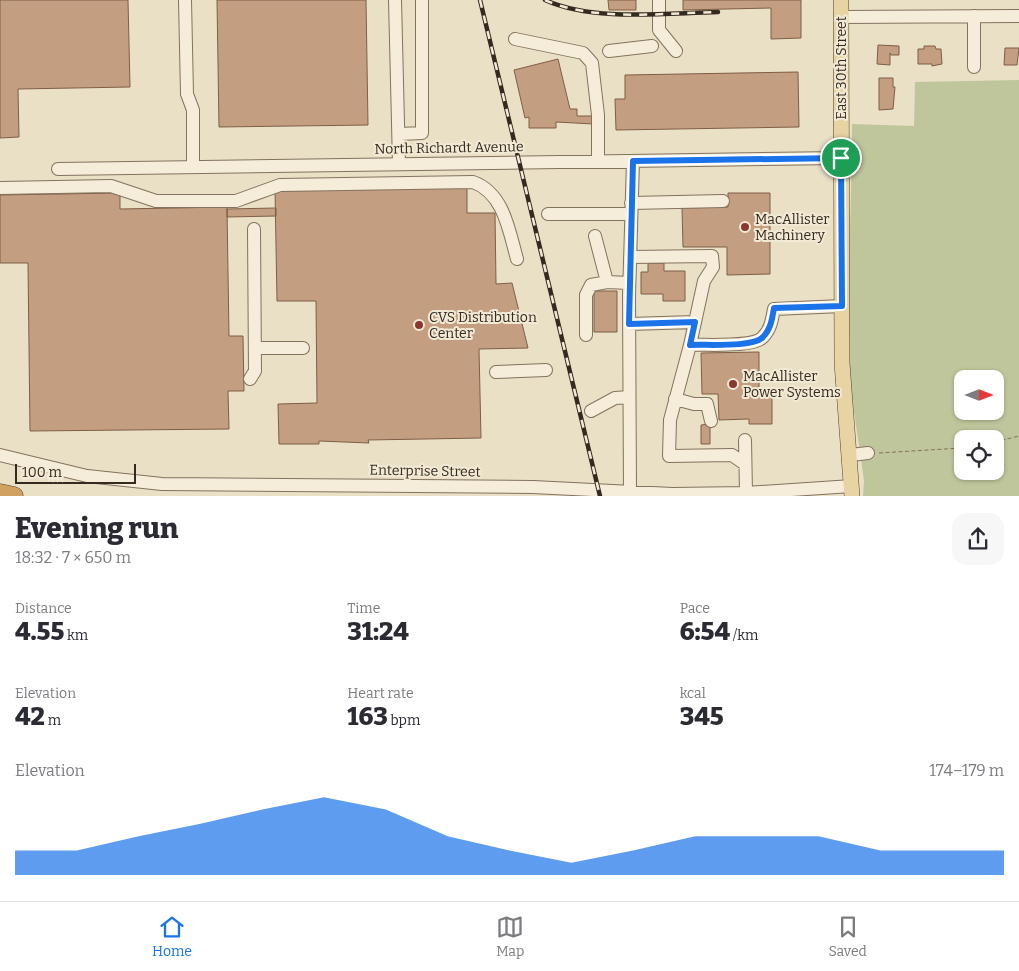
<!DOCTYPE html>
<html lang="en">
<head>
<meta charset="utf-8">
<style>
  body { margin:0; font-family:Bitter,serif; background:#f7f7f7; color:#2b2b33; height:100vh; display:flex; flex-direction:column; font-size:19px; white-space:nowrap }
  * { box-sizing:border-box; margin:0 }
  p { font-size:16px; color:#7c7c81 }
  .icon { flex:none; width:28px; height:28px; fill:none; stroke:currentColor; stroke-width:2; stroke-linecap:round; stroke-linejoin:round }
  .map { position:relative; height:496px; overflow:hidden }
  .details { display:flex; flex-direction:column; background:#fff; flex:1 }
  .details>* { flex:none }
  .needle { width:32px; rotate:90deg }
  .buttons { position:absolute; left:954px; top:370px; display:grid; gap:10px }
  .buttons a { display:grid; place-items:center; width:50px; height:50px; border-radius:10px; background:#fff; box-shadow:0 1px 4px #0004; font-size:25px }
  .scale { position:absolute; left:15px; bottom:12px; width:121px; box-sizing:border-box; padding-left:5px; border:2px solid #352a20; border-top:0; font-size:14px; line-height:18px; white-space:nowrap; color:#352a20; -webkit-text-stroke:4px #f2ead5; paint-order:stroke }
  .pin { position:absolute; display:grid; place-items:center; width:42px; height:42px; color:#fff; margin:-21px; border:2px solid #fff; border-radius:50%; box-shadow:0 1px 5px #0007 }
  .round { display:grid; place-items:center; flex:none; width:52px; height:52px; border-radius:15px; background:#f7f7f7 }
  .headline { display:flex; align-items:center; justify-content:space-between; height:85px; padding:0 15px }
  h1 { font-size:28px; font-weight:800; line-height:38px }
  .stats { display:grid; grid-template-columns:repeat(3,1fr); gap:8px; height:85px; padding:5px 15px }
  .stats div { display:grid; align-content:center }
  .stats b { font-size:25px; font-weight:800 }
  .stats small { font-size:14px; font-weight:400 }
  .stats p { font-size:14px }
  .chart { height:140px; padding:10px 15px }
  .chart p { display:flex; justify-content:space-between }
  .chart svg { width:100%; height:90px; margin-top:5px; fill:#1a73e8; opacity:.7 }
  .menu { display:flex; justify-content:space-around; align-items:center; height:70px; border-top:1px solid #e1e1e2; background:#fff; font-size:14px; color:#7c7c81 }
  .menu a { display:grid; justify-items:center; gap:2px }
  .menu .current { color:#1a73e8 }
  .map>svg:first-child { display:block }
  .green { fill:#c0c69b; fill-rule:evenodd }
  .building { fill:#c49e80; stroke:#7f5e46 }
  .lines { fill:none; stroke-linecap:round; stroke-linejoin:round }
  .minor-casing { stroke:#83725e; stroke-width:14 }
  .major-casing { stroke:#514131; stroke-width:16 }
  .highway-casing { stroke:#514131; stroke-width:19 }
  .path { stroke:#83725e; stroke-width:1; stroke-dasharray:4 2.5; stroke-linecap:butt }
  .minor { stroke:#f5edd9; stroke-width:12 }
  .major { stroke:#e8d4a2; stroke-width:15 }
  .highway { stroke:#d0a160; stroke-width:18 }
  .rail-casing { stroke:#352a20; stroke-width:4.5 }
  .rail { stroke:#f2ead5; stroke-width:2.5; stroke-dasharray:8; stroke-linecap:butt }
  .route-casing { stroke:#fff; stroke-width:10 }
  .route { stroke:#1a73e8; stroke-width:6 }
  .poi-dot { fill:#8c3634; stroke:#f2ead5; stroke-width:2 }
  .labels { text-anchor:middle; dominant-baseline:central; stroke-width:4; stroke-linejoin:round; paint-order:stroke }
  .street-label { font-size:14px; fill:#352a20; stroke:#f2ead5 }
  .poi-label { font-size:14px; fill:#352a20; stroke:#f2ead5; text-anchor:start }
</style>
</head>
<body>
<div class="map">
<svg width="1019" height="496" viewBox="0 0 1019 496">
  <rect width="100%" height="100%" fill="#e9e0c6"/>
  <path class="green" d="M 1019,80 L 1019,496 L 863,496 L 864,481 C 859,439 850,398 849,356 C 847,278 852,201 852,124 L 914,126 L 915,82 ZM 962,379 L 995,379 L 995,411 L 962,411 ZM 962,439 L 995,439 L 995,471 L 962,471 Z"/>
  <path class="building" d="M 0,0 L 128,0 L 130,87 L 18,89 L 19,137 L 0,138 Z
    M 217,0 L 366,0 L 368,125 L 219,127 Z
    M 608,0 L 636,0 L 636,10 L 609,10 Z
    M 683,0 L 801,0 L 801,38 L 771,39 L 771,8 L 683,10 Z
    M 878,45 L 899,46 L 899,55 L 891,55 L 890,53 L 890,65 L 877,64 Z
    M 924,46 L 935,46 L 936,49 L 941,49 L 942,64 L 932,66 L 932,64 L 918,64 L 918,49 L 924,49 Z
    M 1005,48 L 1019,48 L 1017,65 L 1004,65 Z
    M 558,59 L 570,109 L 577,109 L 577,116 L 594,116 L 594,124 L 556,122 L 556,128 L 529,128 L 529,117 L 525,118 L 514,70 Z
    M 798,72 L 799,127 L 616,130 L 615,99 L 625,99 L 625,75 Z
    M 879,78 L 893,78 L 893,87 L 895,87 L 893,109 L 879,110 Z
    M 467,186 L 467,213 L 495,213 L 496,284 L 512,283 L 528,348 L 479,349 L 481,438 L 368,440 L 369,443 L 319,441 L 319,444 L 279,444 L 278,404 L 317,403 L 316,301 L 277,301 L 275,189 Z
    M 120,193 L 120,209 L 227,207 L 229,336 L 243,336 L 244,391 L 228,391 L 229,429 L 30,431 L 28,263 L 0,263 L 0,195 Z
    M 728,193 L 770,193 L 770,274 L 727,275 L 727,247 L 683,247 L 682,208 L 728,207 Z
    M 276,208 L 276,216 L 227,217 L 227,209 Z
    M 648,263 L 664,263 L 664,271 L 685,271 L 685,301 L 663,301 L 663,294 L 641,294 L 641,272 L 648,272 Z
    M 594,291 L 617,291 L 617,332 L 594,332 Z
    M 759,352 L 759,392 L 772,392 L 772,424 L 749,424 L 749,419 L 719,420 L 718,394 L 702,394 L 701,353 Z
    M 710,424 L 710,444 L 701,444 L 701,425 Z"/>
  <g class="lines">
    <defs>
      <path id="minor" d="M 185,0 L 187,94 L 193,110 L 193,167
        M 395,0 L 399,164
        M 659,0 L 659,30 L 676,51
        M 974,16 L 974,67
        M 841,17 L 1019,16
        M 515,39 L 583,53 L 592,63 L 598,115 L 598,161
        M 609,51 L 652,46
        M 400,134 L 422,133 L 422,0
        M 58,169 L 841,158
        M 0,188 L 111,186 L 156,201 L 236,201 L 280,185 L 473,182 C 504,193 509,231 517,259
        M 631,203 L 723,201
        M 548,214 L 631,214
        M 595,236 L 607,282 L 629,283
        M 630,257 L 712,256 L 713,267 L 704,281 L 690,345
        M 629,324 L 695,322
        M 586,335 L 586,295 L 591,285 L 607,282
        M 255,348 L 303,348
        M 496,372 L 546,370
        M 250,379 L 255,371 L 254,229
        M 675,399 L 694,404 L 707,404 L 711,421
        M 591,411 L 615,398 L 629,397
        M 745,440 L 746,493
        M 0,455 L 87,476 L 162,484 L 533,487 L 672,494 L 746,493 L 852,486
        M 851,455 L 868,453
        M 745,464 L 732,455 L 669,456 L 670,420 L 690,345 C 705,344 754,348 763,337 C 771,329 772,319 774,309 L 842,306
        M 630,493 L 629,296 L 633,161"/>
      <path id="major" d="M 841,0 L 842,363 L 852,496"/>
      <path id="highway" d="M 0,493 L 14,496"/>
    </defs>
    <use href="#minor" class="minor-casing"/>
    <use href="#major" class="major-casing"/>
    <use href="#highway" class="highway-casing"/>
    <path class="path" d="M 995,442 L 1019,436
      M 879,453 L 962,448"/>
    <use href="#minor" class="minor"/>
    <use href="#major" class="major"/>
    <use href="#highway" class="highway"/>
    <defs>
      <path id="rail" d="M 480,0 L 600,496
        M 545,0 C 593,22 665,13 718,12"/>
    </defs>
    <use href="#rail" class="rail-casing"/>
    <use href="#rail" class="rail"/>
  </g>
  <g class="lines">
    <defs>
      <path id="route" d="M 841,158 L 842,306 L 774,308 C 772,319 771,329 763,337 C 754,348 705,344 690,345 L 695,322 L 629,324 L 633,161 Z"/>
    </defs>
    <use href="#route" class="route-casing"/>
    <use href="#route" class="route"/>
  </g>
  <g class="poi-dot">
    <circle cx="745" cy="227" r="5"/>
    <circle cx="419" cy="325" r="5"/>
    <circle cx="733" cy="384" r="5"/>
  </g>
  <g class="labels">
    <g class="street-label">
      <text transform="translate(841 68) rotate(-90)">East 30th Street</text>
      <text transform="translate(449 148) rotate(-1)">North Richardt Avenue</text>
      <text transform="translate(425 471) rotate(1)">Enterprise Street</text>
    </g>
    <g class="poi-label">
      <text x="755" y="219">MacAllister<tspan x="755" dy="16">Machinery</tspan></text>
      <text x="429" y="317">CVS Distribution<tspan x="429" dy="16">Center</tspan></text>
      <text x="743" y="376">MacAllister<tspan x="743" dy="16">Power Systems</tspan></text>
    </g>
  </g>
</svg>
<div class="buttons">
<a><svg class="needle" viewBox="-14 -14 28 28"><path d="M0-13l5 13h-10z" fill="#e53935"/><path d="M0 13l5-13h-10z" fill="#7c7c81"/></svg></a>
<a><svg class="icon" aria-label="locate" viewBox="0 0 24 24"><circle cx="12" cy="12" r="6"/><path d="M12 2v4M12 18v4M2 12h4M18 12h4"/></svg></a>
</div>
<div class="scale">100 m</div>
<div class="pin" style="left:841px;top:158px;background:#1e9e55"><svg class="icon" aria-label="arrive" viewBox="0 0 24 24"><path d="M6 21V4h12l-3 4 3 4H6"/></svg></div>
</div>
<section class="details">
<div class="headline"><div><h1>Evening run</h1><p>18:32 · 7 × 650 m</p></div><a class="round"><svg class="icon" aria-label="share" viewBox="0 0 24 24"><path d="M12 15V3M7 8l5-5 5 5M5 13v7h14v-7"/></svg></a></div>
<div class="stats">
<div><p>Distance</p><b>4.55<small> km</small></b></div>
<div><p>Time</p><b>31:24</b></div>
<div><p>Pace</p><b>6:54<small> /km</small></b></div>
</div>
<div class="stats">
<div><p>Elevation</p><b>42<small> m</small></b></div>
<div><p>Heart rate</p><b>163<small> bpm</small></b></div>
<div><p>kcal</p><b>345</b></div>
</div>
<div class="chart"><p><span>Elevation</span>174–179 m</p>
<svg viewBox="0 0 160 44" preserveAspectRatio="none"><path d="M0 44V32L10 32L20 25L30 19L40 12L50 6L60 12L70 25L80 32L90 38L100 32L110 25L120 25L130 25L140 32L150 32L160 32V44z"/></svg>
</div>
</section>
<nav class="menu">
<a class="current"><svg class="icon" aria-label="home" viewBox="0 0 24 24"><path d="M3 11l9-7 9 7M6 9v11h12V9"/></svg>Home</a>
<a><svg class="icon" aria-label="map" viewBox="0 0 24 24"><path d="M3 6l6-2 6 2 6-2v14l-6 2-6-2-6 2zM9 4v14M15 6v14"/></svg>Map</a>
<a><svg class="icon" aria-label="saved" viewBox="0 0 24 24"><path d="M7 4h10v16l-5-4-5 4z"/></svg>Saved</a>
</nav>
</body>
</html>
